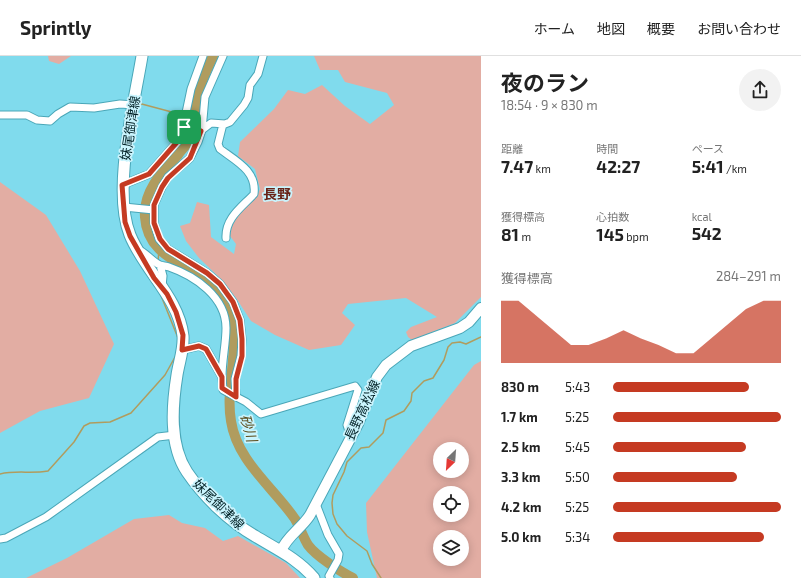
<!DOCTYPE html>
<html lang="ja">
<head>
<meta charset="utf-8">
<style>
  body { margin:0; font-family:"Exo 2","Noto Sans JP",sans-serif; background:#f2f2f2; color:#222; height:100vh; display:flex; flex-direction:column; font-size:15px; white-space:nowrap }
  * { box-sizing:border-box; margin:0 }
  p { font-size:13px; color:#767676 }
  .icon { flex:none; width:22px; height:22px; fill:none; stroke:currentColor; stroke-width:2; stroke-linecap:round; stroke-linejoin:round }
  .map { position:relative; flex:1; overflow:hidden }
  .panel { display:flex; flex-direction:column; background:#fff; width:320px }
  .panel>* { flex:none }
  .needle { width:26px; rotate:205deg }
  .fabs { position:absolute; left:433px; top:386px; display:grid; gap:8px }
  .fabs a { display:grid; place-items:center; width:36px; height:36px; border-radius:50%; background:#fff; box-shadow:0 2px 10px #0003; font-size:20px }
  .pin { position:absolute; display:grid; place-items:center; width:34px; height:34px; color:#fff; margin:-17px; border-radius:8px; box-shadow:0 2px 6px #0006 }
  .round { display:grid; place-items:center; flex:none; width:42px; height:42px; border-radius:21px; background:#f2f2f2 }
  .summary { display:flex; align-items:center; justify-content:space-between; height:68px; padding:0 20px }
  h1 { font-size:22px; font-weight:700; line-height:30px }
  .metrics { display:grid; grid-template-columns:repeat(3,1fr); gap:6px; height:68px; padding:4px 20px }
  .metrics div { display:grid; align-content:center }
  .metrics b { font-size:17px; font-weight:700 }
  .metrics small { font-size:11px; font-weight:400 }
  .metrics p { font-size:11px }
  .chart { height:112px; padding:8px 20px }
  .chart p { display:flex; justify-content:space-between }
  .chart svg { width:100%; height:72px; margin-top:4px; fill:#c53a22; opacity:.7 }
  ul { padding:0 20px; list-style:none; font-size:13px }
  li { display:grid; grid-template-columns:64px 48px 1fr; align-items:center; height:30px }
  li i { height:10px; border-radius:5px; background:#c53a22 }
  header { display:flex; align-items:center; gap:24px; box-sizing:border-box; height:56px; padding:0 20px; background:#fff; border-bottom:1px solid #e0e0e0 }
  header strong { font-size:19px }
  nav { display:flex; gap:22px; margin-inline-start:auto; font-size:14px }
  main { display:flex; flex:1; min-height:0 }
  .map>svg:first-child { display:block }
  .green { fill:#e2ada3; fill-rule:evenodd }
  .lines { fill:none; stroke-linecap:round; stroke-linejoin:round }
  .stream { stroke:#b09c5e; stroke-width:1.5 }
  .river { stroke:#b09c5e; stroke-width:10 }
  .street-casing { stroke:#4aa7b8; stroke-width:9 }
  .secondary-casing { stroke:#4aa7b8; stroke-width:12 }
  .primary-casing { stroke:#4aa7b8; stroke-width:13 }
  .street { stroke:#fff; stroke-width:7 }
  .secondary { stroke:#fff; stroke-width:10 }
  .primary { stroke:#fff; stroke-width:11 }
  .route-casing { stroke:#fff; stroke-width:8 }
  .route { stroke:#c53a22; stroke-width:5 }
  .labels { text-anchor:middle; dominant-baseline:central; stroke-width:3.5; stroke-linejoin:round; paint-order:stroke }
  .street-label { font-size:13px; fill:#022025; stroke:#caf4fd }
  .neighbourhood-label { font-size:14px; font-weight:bold; fill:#682418; stroke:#caf4fd }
  .water-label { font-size:14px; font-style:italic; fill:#5c4d1d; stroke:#caf4fd }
</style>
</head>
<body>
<header>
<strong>Sprintly</strong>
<nav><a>ホーム</a><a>地図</a><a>概要</a><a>お問い合わせ</a></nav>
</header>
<main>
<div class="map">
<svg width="481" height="522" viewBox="0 0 481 522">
  <rect width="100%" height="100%" fill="#80dbed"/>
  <path class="green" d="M 48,0 L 71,0 L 59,8 L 49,5 Z
    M 314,0 L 481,0 L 481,241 L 455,267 L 412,284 L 408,281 L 406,276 L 411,271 L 437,261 L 406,242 L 348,248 L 342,257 L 355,269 L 341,289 L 309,294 L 275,279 L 251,265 L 236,242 L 222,224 L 199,202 L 186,185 L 180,170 L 190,167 L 197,146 L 209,149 L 211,181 L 234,198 L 236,188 L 230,180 L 232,169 L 244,151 L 257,140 L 260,133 L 255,113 L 238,100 L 240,86 L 274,53 L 288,34 L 305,38 L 322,29 L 345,50 L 370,68 L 394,49 L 387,37 L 345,26 L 338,14 L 320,14 Z
    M 0,126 L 46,159 L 80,215 L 114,288 L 89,342 L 40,355 L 0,377 Z
    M 481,305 L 481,522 L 377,522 L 367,476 L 366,447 L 474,309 ZM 440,393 L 462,393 L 462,415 L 440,415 ZM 440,437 L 462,437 L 462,459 L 440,459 ZM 440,481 L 462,481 L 462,503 L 440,503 Z
    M 169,459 L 182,467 L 205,472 L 223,485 L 238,480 L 286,507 L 300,522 L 26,522 L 67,502 L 134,463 Z"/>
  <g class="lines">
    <path class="stream" d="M 138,47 L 183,59
      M 191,61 L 195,61
      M 158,205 L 159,195
      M 160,237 L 178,282
      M 0,418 C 16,414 31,418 48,415 L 74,386 L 84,370 L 90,367 L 110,366 L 131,357 L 165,319 L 175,301
      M 381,522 L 372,508 L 367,495 L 347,480 L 337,468 L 333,458 L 332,447 L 333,439 L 344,416 L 347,406 L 361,392 L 369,391 L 383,377 L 386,364 L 404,355 L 411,345 L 412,337 L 424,325 L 433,322 L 444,304 L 448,291 L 452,287 L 460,286 L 466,288 L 481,281"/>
    <path class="river" d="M 213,0 C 208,12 201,25 198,38 C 193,54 197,69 190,84 C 187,89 181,94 178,99 C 162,116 143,135 145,161 C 148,209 203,208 224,244 C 246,281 224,325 231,365 C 237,405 273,431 295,463 C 300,471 303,481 308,489 C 316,500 341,516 353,522"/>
    <defs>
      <path id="street" d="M 223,0 L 205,41 L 202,74 L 198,86 L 190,102 L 168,121 L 162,131 L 154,149 L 154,167 L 159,183 L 168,193 L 207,217 L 220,228 L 233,246 L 240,264 L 242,283 L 241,300 L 235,323 L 236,341
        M 0,59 L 27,59 L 37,64 L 50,65 L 58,58 L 70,51 L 94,52 L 120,48 L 134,49
        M 223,68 L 218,88 L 220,93 C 236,105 257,115 254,138 C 242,151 225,162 226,182
        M 183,71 L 201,75
        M 202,74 L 211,67 L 225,68 L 230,66 L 244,49 L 248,42 L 250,29 L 258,18 L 263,0
        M 122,129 L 149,118 L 178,85 L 183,71 L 191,33 L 203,0
        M 124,151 L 154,154
        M 137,193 C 146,196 151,205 160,209 C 162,210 166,210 169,211 C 195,220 226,241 226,272 C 226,288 222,304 222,321
        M 160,209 L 163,220 L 162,231
        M 182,294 L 199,290 L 206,293 L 222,321 L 223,334 L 246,346 L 261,358 L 355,330 L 358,334 L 347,369 L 351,381
        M 316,448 L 328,479 L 339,498 L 338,504 L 329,520 L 330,522
        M 0,483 L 6,482 L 46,461 L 158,381 L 175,379"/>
      <path id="secondary" d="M 281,495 C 287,480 301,473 310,459 L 358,368 L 377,321 L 386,309 L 411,290 L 460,272 L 469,266 L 481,252"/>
      <path id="primary" d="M 142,0 C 134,49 112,134 130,179 C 144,214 179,242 183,280 C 184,293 179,306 177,319 C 172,350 169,389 187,416 C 204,441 229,465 255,480 C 276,493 297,502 314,522"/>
    </defs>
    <use href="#street" class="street-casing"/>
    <use href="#secondary" class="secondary-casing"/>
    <use href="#primary" class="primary-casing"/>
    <use href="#street" class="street"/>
    <use href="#secondary" class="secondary"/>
    <use href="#primary" class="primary"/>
  </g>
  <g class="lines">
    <defs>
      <path id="route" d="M 184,71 L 201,75 L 190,102 L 168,122 L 162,131 L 154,149 L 154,167 L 160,183 L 168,193 L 207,217 L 220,228 L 233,246 L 240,264 L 242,283 L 242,300 L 236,323 L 236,341 L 222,332 L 222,321 L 206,293 L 199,290 L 182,294 L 183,279 L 176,256 L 167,238 L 154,222 L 130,180 L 125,166 L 122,129 L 149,118 L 178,85 Z"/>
    </defs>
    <use href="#route" class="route-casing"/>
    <use href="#route" class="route"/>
  </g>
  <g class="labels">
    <g class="street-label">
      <text transform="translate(130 72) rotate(-81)">妹尾御津線</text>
      <text transform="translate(362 354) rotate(-65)">長野高松線</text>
      <text transform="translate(219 448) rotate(44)">妹尾御津線</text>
    </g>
    <g class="neighbourhood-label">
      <text x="277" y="137">長野</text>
    </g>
    <g class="water-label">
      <text transform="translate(249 372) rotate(74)">砂川</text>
    </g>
  </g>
</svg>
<div class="fabs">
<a><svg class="needle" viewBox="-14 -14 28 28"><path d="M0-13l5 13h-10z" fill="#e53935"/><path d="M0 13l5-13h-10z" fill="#767676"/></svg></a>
<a><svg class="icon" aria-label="locate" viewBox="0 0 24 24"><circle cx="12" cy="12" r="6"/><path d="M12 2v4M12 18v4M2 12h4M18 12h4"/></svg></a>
<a><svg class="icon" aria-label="layers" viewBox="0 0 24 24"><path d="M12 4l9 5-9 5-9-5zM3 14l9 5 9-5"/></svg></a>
</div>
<div class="pin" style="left:184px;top:71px;background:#1e9e55"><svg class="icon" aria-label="arrive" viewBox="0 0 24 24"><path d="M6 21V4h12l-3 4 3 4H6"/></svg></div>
</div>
<section class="panel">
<div class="summary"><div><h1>夜のラン</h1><p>18:54 · 9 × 830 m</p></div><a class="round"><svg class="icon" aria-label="share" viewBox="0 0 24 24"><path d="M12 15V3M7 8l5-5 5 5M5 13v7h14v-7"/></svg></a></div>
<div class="metrics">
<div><p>距離</p><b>7.47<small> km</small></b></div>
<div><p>時間</p><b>42:27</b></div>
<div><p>ペース</p><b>5:41<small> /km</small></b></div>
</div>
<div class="metrics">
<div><p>獲得標高</p><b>81<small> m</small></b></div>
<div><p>心拍数</p><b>145<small> bpm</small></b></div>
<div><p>kcal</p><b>542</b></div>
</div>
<div class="chart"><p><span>獲得標高</span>284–291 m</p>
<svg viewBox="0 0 160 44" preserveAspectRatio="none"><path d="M0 44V6L10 6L20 15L30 24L40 33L50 33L60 29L70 24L80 29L90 33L100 38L110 38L120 29L130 20L140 11L150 6L160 6V44z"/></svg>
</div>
<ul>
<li><b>830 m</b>5:43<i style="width:81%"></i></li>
<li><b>1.7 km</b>5:25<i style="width:100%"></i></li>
<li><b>2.5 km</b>5:45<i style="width:79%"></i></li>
<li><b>3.3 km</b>5:50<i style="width:74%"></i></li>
<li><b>4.2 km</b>5:25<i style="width:100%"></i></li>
<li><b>5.0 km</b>5:34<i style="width:90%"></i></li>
</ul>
</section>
</main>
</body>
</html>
